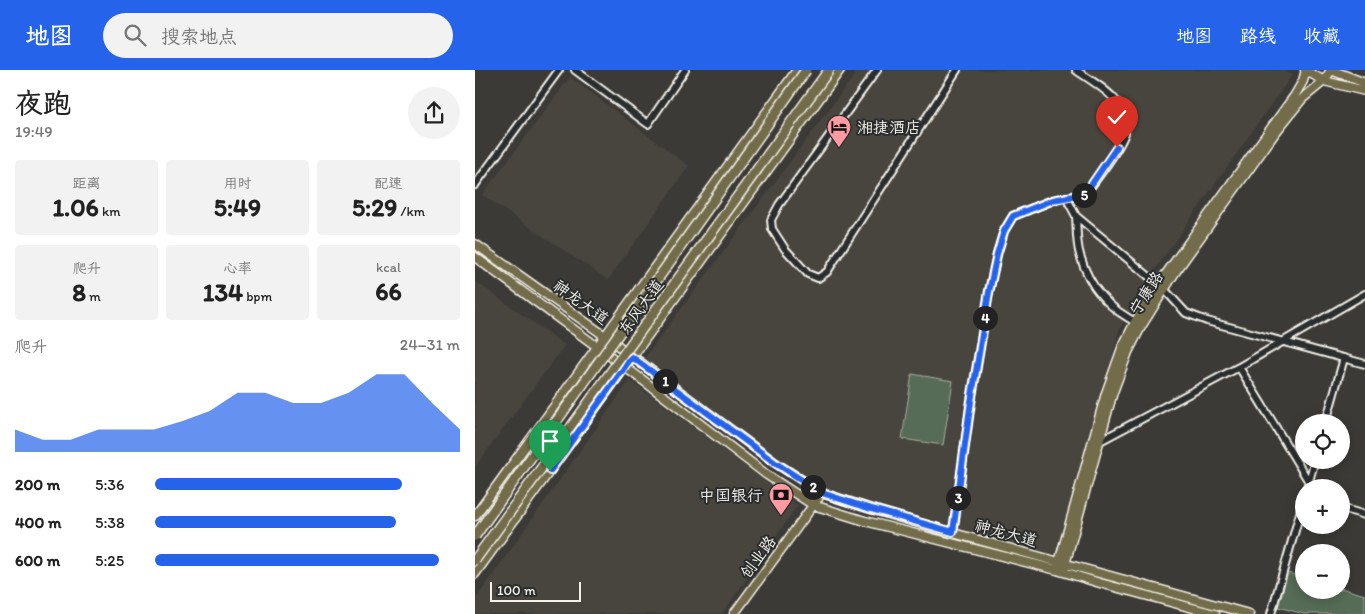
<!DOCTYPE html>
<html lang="zh">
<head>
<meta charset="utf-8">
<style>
  body { margin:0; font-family:Itim,"LXGW WenKai TC",sans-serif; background:#f2f2f2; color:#222; height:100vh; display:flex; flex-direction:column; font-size:19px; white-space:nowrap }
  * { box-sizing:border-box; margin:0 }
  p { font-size:16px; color:#767676 }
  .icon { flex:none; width:28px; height:28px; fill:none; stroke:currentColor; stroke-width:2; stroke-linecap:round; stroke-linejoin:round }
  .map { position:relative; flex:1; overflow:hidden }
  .details { display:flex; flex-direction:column; background:#fff; width:475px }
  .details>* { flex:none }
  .fabs { position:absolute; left:820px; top:344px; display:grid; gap:10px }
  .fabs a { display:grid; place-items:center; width:55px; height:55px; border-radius:50%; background:#fff; box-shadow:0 2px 12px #0003; font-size:25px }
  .scale { position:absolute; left:15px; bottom:12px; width:91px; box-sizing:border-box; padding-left:5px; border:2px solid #f4f1e8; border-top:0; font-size:14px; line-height:18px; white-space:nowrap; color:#f4f1e8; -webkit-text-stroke:4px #2a2d2e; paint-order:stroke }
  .pin { position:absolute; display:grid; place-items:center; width:42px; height:42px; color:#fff; margin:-51px -21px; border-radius:50% 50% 50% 0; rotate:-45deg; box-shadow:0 0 5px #0007 }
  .pin .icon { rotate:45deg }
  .km { position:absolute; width:25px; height:25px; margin:-12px; border-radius:50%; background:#222; color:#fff; font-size:14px; line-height:25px; text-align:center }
  .round { display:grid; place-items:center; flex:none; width:52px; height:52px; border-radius:26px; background:#f2f2f2 }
  .headline { display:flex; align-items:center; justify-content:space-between; height:85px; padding:0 15px }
  h1 { font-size:28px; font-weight:800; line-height:38px }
  .stats { display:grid; grid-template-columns:repeat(3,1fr); gap:8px; height:85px; padding:5px 15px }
  .stats div { display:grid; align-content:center; border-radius:5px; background:#f2f2f2; text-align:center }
  .stats b { font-size:25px; font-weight:800 }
  .stats small { font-size:14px; font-weight:400 }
  .stats p { font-size:14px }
  .chart { height:140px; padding:10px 15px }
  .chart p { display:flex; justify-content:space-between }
  .chart svg { width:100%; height:90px; margin-top:5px; fill:#2563eb; opacity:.7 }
  ul { padding:0 15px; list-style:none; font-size:16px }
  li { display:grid; grid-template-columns:80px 60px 1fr; align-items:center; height:38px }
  li i { height:12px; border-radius:6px; background:#2563eb }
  header { display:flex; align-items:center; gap:30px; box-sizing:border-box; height:70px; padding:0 25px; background:#2563eb; color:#fff }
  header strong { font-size:24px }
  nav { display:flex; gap:28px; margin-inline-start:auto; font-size:18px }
  .search { width:350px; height:45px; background:#f2f2f2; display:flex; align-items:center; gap:12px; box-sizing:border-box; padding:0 18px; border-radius:28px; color:#767676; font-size:19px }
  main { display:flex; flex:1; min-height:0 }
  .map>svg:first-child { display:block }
  .built { fill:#47443d }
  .green { fill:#576c57; stroke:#a6aea0 }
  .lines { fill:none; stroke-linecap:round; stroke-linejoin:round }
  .minor-casing { stroke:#f4f1e8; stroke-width:10 }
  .major-casing { stroke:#f4f1e8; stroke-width:11 }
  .minor { stroke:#2a2d2e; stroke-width:6 }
  .major { stroke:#736c4b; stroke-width:8 }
  .highway-bridge-casing { stroke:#f4f1e8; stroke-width:12; stroke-linecap:butt }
  .highway-bridge { stroke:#736c4b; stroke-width:9 }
  .route-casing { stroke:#fff; stroke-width:10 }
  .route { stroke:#2563eb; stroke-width:6 }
  .labels { text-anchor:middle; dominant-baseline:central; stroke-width:4; stroke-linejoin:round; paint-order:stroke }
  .poi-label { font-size:16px; fill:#f4f1e8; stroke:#2a2d2e; text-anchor:start }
  .street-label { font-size:16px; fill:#f4f1e8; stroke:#2a2d2e }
</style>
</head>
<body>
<header>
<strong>地图</strong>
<div class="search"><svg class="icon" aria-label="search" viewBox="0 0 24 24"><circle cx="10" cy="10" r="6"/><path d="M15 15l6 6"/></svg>搜索地点</div>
<nav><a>地图</a><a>路线</a><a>收藏</a></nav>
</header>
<main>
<section class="details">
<div class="headline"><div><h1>夜跑</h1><p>19:49</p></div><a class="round"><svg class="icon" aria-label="share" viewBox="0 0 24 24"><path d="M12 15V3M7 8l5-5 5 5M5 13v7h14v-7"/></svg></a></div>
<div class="stats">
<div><p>距离</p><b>1.06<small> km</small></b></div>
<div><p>用时</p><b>5:49</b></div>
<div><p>配速</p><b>5:29<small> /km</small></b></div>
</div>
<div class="stats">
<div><p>爬升</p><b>8<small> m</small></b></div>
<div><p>心率</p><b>134<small> bpm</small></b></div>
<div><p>kcal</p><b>66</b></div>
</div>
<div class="chart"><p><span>爬升</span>24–31 m</p>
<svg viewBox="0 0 160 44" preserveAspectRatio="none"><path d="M0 44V33L10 38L20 38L30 33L40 33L50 33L60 29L70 24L80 15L90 15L100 20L110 20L120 15L130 6L140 6L150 20L160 33V44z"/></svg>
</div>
<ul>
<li><b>200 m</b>5:36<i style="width:81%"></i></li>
<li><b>400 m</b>5:38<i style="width:79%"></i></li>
<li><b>600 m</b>5:25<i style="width:93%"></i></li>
</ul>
</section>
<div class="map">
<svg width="890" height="544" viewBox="0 0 890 544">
  <rect width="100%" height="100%" fill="#3b3a37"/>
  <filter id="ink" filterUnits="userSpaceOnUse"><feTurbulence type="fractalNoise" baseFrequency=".02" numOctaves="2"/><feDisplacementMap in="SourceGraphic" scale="10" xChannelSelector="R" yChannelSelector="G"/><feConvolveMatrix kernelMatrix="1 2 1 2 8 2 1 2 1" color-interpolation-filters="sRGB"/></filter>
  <g filter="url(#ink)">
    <path class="built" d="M 383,0 L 809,0 L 817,5 L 674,208 L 644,260 L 635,298 L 585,481 L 572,486 L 347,423 L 169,289 Z
      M 95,7 L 214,96 L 133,210 L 7,125 Z
      M 0,211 L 90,275 L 0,397 Z
      M 155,310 L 323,435 L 247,544 L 0,544 L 0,530 Z"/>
    <path class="green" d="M 437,304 L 478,311 L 468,375 L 427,369 Z
      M 813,503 L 829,508 L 829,520 L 866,520 L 866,518 L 890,525 L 890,544 L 829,544 L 803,537 Z"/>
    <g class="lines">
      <defs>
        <path id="minor" d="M 100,0 L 173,54 L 210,0
          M 402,0 L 304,135 L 296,150 L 297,159 L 310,179 L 333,204 L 343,208 L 352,202 L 482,0
          M 0,115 L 84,0
          M 591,127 L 601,146 L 689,219 L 711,243 L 732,251 L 890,294
          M 601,146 C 602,159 601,172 605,185 C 614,217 634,240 665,254
          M 764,297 L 834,412
          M 851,352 L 869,288
          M 623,372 L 764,297 L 890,224
          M 832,418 L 840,390
          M 866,438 L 890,445
          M 478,463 L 495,338 L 514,222 L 522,184 L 529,161 L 538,146 L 578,130 L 610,124 C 621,110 644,80 650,63 C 652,54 649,41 643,33 C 632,19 615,10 601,0
          M 796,544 L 829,429"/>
        <path id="major" d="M 830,0 L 849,11 L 890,21
          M 856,0 L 890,13
          M 0,174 L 130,266 L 299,392 L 347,423 L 393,438 L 478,463 L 774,544
          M 0,187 L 169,311 L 292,405 L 338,435 L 390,451 L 582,500 L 625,513 L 740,544
          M 0,446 L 322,0
          M 583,496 L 631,323 L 647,278 L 660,252 L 683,215 L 820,25 L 828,11 L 831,0
          M 589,498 L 638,322 L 653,282 L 667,255 L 699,204 L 800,63 L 827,29 L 849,11 L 856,0
          M 0,504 L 365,0
          M 259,544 L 347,423"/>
      </defs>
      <use href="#minor" class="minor-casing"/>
      <use href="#major" class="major-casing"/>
      <use href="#minor" class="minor"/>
      <use href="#major" class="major"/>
      <defs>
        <path id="highway-bridge" d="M 0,466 L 331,0
          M 0,490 L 354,0"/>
      </defs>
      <use href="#highway-bridge" class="highway-bridge-casing"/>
      <use href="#highway-bridge" class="highway-bridge"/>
    </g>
  </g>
  <g class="lines" filter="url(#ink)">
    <defs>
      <path id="route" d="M 75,401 L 157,287 L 299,392 L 347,423 L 393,438 L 478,462 L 495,338 L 514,222 L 522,184 L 529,161 L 538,146 L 578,130 L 610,124 L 642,77"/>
    </defs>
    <use href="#route" class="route-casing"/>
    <use href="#route" class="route"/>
  </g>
  <defs>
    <symbol id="hotel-pin" viewBox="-11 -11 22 30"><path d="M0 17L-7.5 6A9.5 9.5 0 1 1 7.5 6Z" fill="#ff9aa2" stroke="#2a2d2e"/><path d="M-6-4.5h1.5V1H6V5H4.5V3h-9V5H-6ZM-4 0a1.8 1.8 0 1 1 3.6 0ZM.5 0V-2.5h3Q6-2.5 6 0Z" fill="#111"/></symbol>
    <symbol id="bank-pin" viewBox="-11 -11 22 30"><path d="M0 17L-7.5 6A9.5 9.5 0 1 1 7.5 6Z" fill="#ff9aa2" stroke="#2a2d2e"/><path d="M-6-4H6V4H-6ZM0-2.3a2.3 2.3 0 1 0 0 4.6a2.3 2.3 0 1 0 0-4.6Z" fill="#111"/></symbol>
  </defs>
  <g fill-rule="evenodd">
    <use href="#hotel-pin" x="350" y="43" width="28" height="38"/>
    <use href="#bank-pin" x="292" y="411" width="28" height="38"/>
  </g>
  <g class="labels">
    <g class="poi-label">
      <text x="382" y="57">湘捷酒店</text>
      <text x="288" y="425" text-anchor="end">中国银行</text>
    </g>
    <g class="street-label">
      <text transform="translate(671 223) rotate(-58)">宁康路</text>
      <text transform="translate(106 232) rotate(36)">神龙大道</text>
      <text transform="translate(166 237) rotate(-54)">东风大道</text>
      <text transform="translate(531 463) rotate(15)">神龙大道</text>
      <text transform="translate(283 487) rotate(-54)">创业路</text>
    </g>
  </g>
</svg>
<div class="fabs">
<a><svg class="icon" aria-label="locate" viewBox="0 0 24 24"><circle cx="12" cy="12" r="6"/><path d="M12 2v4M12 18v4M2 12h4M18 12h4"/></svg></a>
<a>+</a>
<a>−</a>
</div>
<div class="scale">100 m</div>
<div class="pin" style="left:75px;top:401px;background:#1e9e55"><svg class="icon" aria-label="arrive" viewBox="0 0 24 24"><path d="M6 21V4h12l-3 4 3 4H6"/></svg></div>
<div class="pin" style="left:642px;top:77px;background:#d93025"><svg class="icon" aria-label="check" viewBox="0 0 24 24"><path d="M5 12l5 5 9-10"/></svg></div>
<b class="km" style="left:190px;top:311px">1</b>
<b class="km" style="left:338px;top:417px">2</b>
<b class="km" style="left:483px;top:428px">3</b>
<b class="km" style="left:510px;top:248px">4</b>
<b class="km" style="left:609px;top:125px">5</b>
</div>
</main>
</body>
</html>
